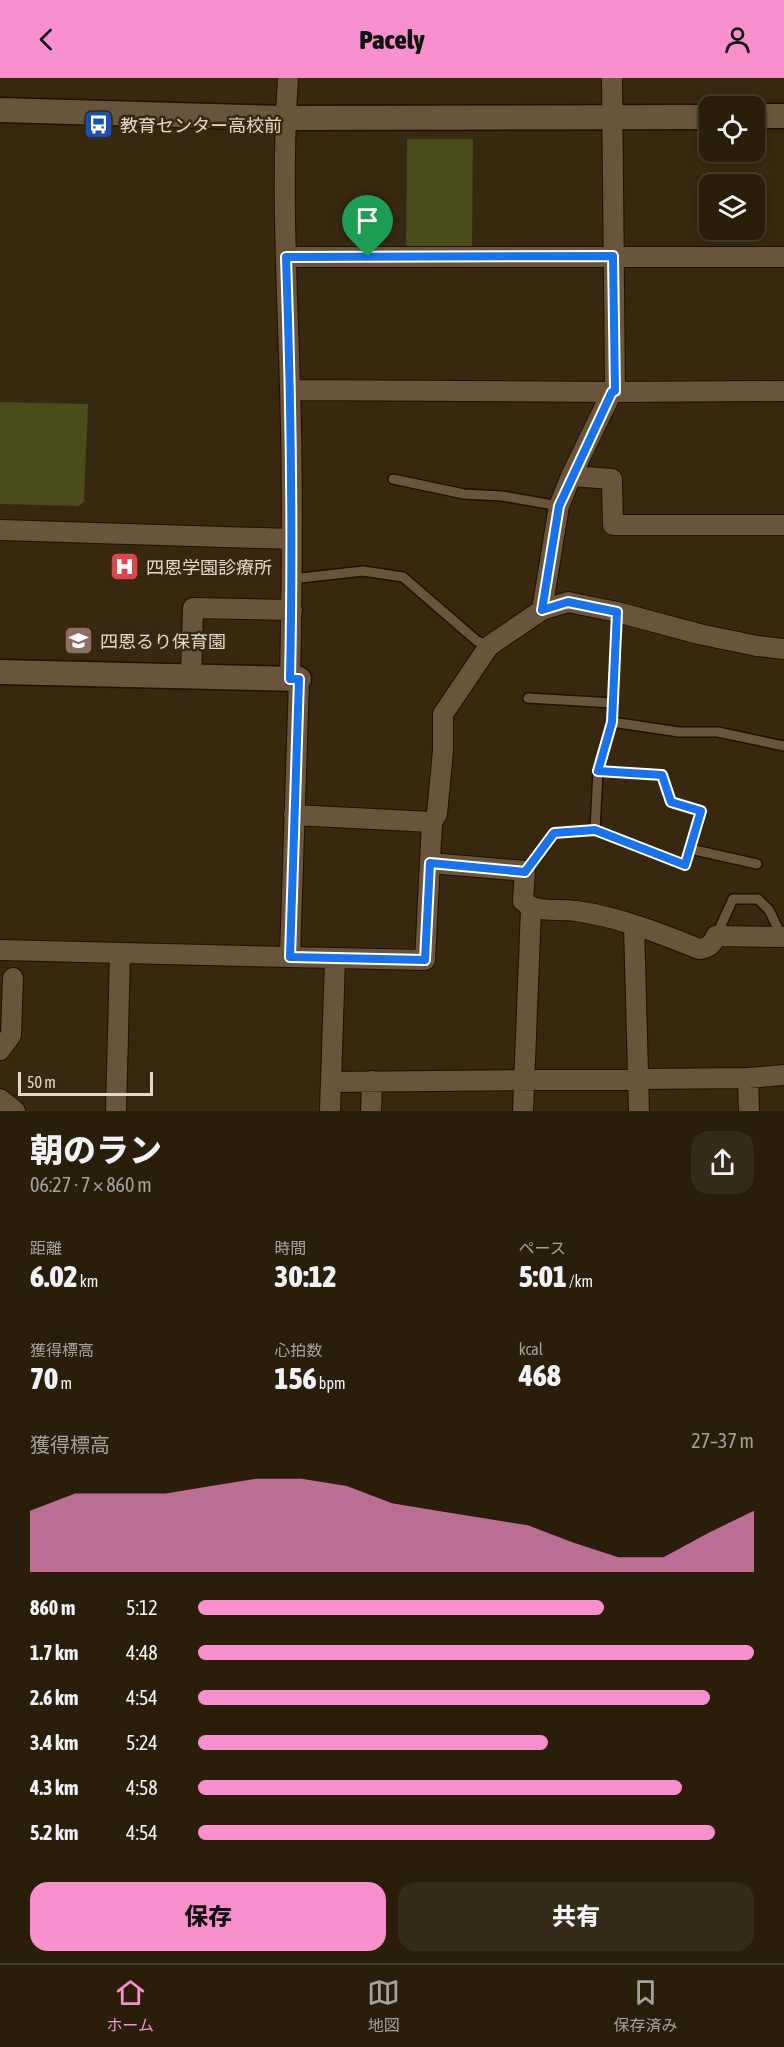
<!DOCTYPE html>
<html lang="ja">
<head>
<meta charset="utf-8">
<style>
  body { margin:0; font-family:"Asap Condensed","Noto Sans JP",sans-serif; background:#362b19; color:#f1f3f6; height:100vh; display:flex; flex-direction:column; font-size:22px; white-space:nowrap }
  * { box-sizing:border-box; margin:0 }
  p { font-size:20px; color:#a5a29d }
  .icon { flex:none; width:33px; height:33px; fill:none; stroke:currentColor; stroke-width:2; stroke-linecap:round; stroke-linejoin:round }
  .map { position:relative; height:1033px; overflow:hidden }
  .sheet { display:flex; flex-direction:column; background:#2a1e0b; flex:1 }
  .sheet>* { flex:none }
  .buttons { position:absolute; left:699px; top:18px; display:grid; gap:12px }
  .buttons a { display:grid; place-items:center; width:66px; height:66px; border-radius:12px; background:#2a1e0b; box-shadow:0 3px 9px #0003,0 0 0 2px #463c2c; font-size:30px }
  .scale { position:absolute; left:18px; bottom:15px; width:135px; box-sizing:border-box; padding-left:6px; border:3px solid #e3d8ca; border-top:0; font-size:16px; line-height:21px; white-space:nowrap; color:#e3d8ca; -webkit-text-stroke:4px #38280f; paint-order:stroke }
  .pin { position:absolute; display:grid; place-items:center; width:51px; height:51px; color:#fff; margin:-62px -26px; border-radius:50% 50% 50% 0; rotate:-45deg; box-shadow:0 0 6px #0007 }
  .pin .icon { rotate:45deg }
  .round { display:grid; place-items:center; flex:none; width:63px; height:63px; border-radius:18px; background:#362b19 }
  .summary { display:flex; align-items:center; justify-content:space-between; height:102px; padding:0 30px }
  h1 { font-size:33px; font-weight:800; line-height:45px }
  .metrics { display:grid; grid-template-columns:repeat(3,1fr); gap:9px; height:102px; padding:6px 30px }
  .metrics div { display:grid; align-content:center }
  .metrics b { font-size:30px; font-weight:800 }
  .metrics small { font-size:16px; font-weight:400 }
  .metrics p { font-size:16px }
  .chart { height:168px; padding:12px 30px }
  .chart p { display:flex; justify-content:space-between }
  .chart svg { width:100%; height:108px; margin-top:6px; fill:#f790cd; opacity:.7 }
  .primary-button { display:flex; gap:12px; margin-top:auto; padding:12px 30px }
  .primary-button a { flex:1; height:69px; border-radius:18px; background:#f790cd; color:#111; font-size:24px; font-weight:800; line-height:69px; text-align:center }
  .primary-button a+a { background:#362b19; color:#f1f3f6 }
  ul { padding:0 30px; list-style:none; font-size:20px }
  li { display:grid; grid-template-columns:96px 72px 1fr; align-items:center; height:45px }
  li i { height:15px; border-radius:8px; background:#f790cd }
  header { display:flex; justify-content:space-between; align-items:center; height:78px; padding:0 30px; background:#f790cd; color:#111; font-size:27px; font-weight:800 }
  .tabs { display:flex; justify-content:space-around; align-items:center; height:84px; border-top:2px solid #463c2c; background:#2a1e0b; font-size:16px; color:#a5a29d }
  .tabs a { display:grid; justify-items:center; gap:3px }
  .tabs .on { color:#f790cd }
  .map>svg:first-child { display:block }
  .green { fill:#4a4c1c }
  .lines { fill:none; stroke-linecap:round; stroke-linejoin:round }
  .service-casing { stroke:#1f1000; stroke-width:12 }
  .minor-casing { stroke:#1f1000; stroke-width:22 }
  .tertiary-casing { stroke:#1f1000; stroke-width:27 }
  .service { stroke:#68553c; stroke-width:9 }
  .minor { stroke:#68553c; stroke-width:20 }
  .tertiary { stroke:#68553c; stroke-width:24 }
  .route-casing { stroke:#fff; stroke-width:12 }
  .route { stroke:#1a73e8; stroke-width:8 }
  .labels { text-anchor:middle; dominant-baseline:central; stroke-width:5; stroke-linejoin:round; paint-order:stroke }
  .poi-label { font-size:18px; fill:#e3d8ca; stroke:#38280f; text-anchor:start }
</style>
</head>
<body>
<header><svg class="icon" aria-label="back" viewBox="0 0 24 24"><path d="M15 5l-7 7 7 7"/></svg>Pacely<svg class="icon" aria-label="person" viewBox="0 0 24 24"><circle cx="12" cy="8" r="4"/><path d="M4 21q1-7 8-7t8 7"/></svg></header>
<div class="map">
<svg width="784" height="1033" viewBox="0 0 784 1033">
  <rect width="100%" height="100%" fill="#38280f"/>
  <path class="green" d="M 407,61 L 473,61 L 472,170 L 406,169 Z
    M 0,324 L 88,326 L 84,424 L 78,428 L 0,426 Z"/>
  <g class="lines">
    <defs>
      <path id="service" d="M 393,401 L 464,416 L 502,418 L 559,428
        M 292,501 L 363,493 L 403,499 L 477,563 L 489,568
        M 528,620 L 613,625
        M 612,644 L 679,654 L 718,654 L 784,668
        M 595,752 L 598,693 L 612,644 L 617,534
        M 690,771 L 757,786
        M 525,793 L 554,755 L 595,752 L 685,787 L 701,733 L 671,724 L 662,697 L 598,693
        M 716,858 L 733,821 L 758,821 L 769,832 L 782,859"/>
      <path id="minor" d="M 288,0 C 281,103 287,206 290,309 C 293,406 292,504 290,601
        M 612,0 L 615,313
        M 286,179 L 784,179
        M 290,312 L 612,314 L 784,313
        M 571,398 L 612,401 L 613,447 L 784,447
        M 0,452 L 292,461
        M 542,532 L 559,428 L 571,398 L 612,314
        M 191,598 L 193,530 L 292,532
        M 299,601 L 290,879 L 335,880 L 330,1033
        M 294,737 L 432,744 L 437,736 L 443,673 L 443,636 L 489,568 L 542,532 L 568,524 L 617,534 L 699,556 L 757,568 L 784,571
        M 430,785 L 525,793 L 523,823 C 537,836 557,830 576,833 C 618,839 660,855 699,871 C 708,870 712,867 716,858 L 784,859
        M 634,847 L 639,1033
        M 0,872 L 290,879
        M 335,880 L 425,882 L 432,744
        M 0,972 L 11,957 L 13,900
        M 748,1000 L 749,1033
        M 332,1004 L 748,1000 L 784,997
        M 0,1021 L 15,1033
        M 116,1033 L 120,876
        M 371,1033 L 372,1003
        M 523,1033 L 531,831"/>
      <path id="tertiary" d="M 0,32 L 285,40 L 710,39
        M 754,38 L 784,38
        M 0,594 L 299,601"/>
    </defs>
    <use href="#service" class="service-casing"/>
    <use href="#minor" class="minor-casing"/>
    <use href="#tertiary" class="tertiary-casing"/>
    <use href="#service" class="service"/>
    <use href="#minor" class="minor"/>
    <use href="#tertiary" class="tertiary"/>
  </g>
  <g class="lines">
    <defs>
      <path id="route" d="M 613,178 L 615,313 L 612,314 L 559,428 L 542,532 L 568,524 L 617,534 L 612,644 L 598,693 L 662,697 L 671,724 L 701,733 L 685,787 L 595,752 L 554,755 L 525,794 L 430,785 L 425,882 L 290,879 L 299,601 L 290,601 C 293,460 291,320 286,179 Z"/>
    </defs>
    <use href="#route" class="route-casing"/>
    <use href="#route" class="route"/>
  </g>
  <defs>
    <symbol id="bus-square" viewBox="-11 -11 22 22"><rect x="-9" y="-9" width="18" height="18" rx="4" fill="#1a4fb4" stroke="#38280f"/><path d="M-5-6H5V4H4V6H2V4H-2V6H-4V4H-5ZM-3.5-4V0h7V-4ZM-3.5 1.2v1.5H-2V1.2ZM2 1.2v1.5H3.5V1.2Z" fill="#fff"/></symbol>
    <symbol id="hospital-square" viewBox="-11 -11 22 22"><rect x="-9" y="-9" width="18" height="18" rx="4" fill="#e0444e" stroke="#38280f"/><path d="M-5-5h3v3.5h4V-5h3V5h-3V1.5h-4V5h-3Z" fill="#fff"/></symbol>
    <symbol id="school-square" viewBox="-11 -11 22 22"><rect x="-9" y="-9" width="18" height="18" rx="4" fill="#8d6e63" stroke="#38280f"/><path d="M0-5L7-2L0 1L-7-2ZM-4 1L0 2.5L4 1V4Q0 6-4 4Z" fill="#fff"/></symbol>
  </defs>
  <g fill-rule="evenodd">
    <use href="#bus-square" x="82" y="30" width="33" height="33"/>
    <use href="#hospital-square" x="108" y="472" width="33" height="33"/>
    <use href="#school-square" x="62" y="546" width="33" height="33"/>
  </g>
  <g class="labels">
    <g class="poi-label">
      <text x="120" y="47">教育センター高校前</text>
      <text x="146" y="489">四恩学園診療所</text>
      <text x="100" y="563">四恩るり保育園</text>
    </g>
  </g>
</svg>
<div class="buttons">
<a><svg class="icon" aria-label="locate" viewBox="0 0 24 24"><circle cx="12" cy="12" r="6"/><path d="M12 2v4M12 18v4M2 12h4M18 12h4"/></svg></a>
<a><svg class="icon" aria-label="layers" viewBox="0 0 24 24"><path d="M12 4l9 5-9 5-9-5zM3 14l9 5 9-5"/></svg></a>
</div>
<div class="scale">50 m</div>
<div class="pin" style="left:368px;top:179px;background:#1e9e55"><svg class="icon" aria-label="arrive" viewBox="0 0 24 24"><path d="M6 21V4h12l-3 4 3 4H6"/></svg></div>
</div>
<section class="sheet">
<div class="summary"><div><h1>朝のラン</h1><p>06:27 · 7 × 860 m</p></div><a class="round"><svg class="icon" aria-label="share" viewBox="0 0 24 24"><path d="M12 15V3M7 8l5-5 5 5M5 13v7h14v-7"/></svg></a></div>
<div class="metrics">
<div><p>距離</p><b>6.02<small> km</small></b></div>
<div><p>時間</p><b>30:12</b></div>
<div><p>ペース</p><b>5:01<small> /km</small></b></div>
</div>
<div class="metrics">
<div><p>獲得標高</p><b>70<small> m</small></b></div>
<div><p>心拍数</p><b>156<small> bpm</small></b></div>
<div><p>kcal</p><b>468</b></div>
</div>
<div class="chart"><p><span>獲得標高</span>27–37 m</p>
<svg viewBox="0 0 160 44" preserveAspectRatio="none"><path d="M0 44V19L10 12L20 12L30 12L40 9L50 6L60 6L70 9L80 16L90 19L100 22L110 25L120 32L130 38L140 38L150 28L160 19V44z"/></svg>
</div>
<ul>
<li><b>860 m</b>5:12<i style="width:73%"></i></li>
<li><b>1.7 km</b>4:48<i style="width:100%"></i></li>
<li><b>2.6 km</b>4:54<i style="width:92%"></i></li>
<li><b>3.4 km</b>5:24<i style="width:63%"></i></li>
<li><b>4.3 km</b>4:58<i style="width:87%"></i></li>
<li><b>5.2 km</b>4:54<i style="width:93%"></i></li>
</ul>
<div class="primary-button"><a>保存</a><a>共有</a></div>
</section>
<nav class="tabs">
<a class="on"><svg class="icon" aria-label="home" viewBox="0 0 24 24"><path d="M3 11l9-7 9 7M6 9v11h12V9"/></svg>ホーム</a>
<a><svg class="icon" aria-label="map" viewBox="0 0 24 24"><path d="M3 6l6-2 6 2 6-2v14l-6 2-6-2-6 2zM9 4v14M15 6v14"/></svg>地図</a>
<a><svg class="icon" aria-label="saved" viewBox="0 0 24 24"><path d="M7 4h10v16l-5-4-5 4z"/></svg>保存済み</a>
</nav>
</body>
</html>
